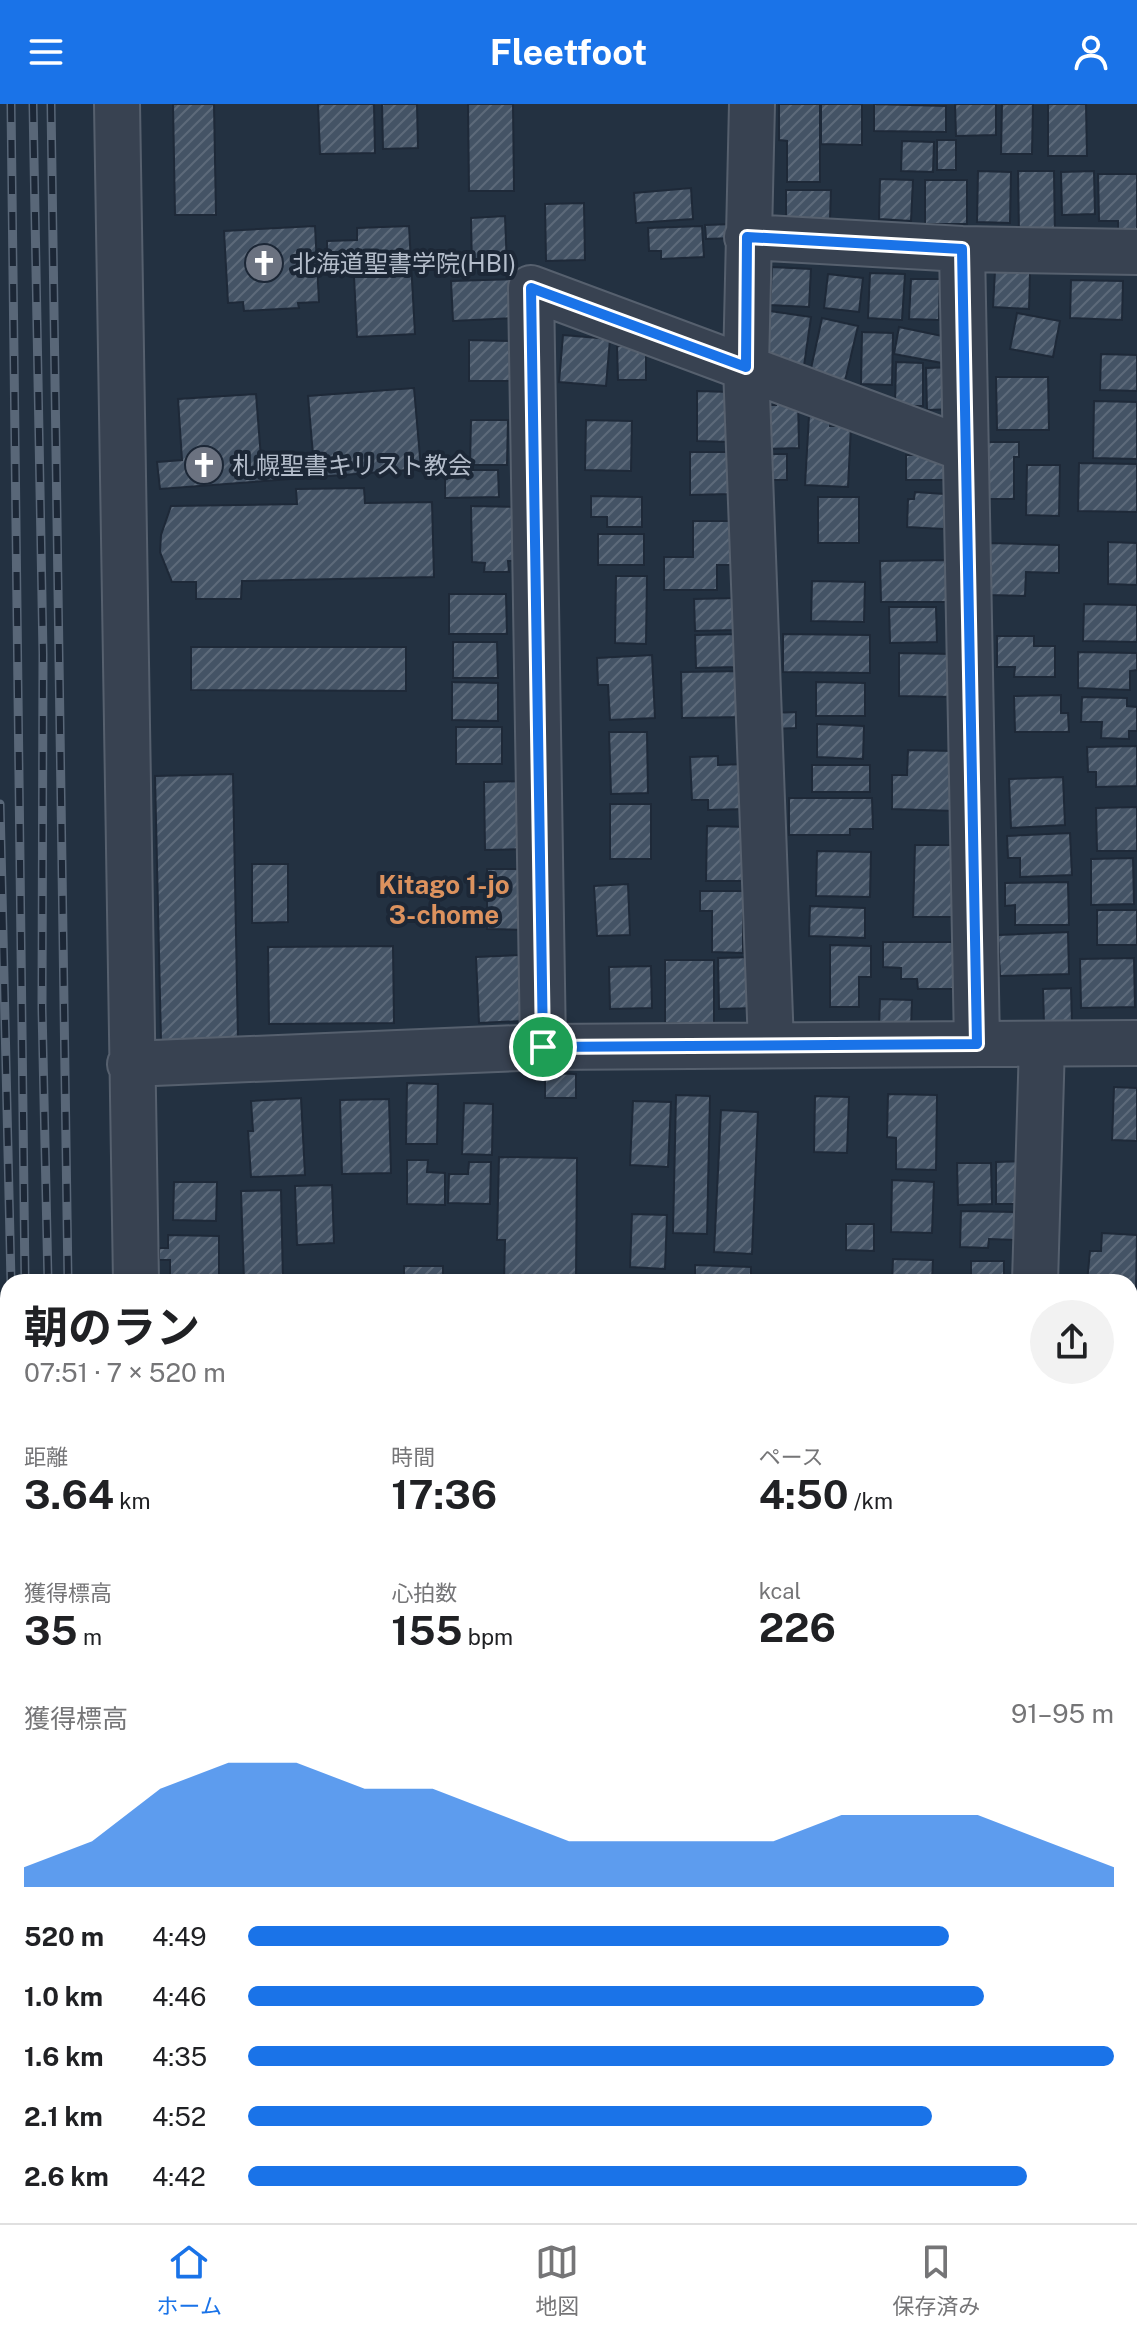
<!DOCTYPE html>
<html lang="ja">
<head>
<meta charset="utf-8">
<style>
  body { margin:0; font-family:"Public Sans","Noto Sans JP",sans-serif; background:#f2f2f2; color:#202124; height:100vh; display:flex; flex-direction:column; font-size:30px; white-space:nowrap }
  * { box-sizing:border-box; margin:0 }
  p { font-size:26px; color:#757577 }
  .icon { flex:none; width:44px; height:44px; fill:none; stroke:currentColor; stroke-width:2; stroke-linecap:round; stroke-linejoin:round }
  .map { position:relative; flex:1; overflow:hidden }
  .drawer { position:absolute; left:0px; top:1170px; width:1138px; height:950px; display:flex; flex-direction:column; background:#fff; border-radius:24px 24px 0 0; box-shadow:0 2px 6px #0004 }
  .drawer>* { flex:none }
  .pin { position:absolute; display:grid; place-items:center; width:68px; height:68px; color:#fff; margin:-34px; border:4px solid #fff; border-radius:50%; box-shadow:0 2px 8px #0007 }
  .round { display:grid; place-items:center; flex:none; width:84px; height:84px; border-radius:42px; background:#f2f2f2 }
  .head { display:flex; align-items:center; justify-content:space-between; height:136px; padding:0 24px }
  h1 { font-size:44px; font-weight:700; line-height:60px }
  .metrics { display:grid; grid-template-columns:repeat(3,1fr); gap:12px; height:136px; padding:8px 24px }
  .metrics div { display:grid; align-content:center }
  .metrics b { font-size:40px; font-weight:700 }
  .metrics small { font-size:22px; font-weight:400 }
  .metrics p { font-size:22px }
  .chart { height:224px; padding:16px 24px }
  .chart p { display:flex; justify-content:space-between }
  .chart svg { width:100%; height:144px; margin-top:8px; fill:#1a73e8; opacity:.7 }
  ul { padding:0 24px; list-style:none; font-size:26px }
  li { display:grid; grid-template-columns:128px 96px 1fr; align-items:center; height:60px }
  li i { height:20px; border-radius:10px; background:#1a73e8 }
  header { display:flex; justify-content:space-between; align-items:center; height:104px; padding:0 24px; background:#1a73e8; color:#fff; font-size:36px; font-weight:700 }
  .tabs { display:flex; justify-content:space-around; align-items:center; height:112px; border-top:2px solid #e0e0e0; background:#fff; font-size:22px; color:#757577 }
  .tabs a { display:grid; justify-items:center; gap:4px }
  .tabs .active { color:#1a73e8 }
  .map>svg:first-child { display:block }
  .building { fill:url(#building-hatch); stroke:#1e2938; stroke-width:2 }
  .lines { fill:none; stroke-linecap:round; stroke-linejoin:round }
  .minor-casing { stroke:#56606e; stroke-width:48 }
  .minor { stroke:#384251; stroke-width:44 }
  .rail-casing { stroke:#596778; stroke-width:9 }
  .rail { stroke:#1c2736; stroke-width:6; stroke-dasharray:18; stroke-linecap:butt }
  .minor-bridge-casing { stroke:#56606e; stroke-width:48; stroke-linecap:butt }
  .minor-bridge { stroke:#384251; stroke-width:44 }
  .route-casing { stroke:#fff; stroke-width:16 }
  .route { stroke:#1a73e8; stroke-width:10 }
  .labels { text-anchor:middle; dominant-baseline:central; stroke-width:8; stroke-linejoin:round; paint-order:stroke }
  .poi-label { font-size:24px; fill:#b4bdcb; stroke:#1c2736; text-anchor:start }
  .neighbourhood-label { font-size:26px; font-weight:bold; fill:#dc925e; stroke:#1c2736 }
</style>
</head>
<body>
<header><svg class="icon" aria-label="menu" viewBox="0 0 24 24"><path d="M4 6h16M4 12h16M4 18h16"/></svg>Fleetfoot<svg class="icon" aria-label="person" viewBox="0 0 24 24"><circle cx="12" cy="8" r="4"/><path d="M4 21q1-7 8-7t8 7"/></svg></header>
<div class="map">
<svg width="1137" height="2119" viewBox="0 0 1137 2119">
  <defs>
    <pattern id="building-hatch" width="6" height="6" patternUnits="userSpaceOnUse" patternTransform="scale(2)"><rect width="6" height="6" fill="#445365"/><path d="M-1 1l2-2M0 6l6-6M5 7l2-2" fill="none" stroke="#5d6a7a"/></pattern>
  </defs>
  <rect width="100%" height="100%" fill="#233141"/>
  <path class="building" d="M 173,0 L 214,0 L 216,111 L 175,111 Z
    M 318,0 L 374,0 L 375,49 L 320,50 Z
    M 382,0 L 417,0 L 418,44 L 383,45 Z
    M 468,0 L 513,0 L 514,87 L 469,87 Z
    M 779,0 L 820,0 L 820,78 L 787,78 L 787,37 L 779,36 Z
    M 821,0 L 862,0 L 862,41 L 821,40 Z
    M 874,0 L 946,2 L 946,28 L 874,27 Z
    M 955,0 L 996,0 L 996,31 L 956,32 Z
    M 1002,0 L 1033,0 L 1032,50 L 1001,50 Z
    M 1048,0 L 1086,0 L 1087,52 L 1048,52 Z
    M 937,36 L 956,36 L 956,66 L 937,66 Z
    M 902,37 L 934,38 L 933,68 L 901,67 Z
    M 978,67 L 1011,68 L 1010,119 L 977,118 Z
    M 1018,67 L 1054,67 L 1055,136 L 1019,131 Z
    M 1094,67 L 1095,110 L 1062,111 L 1061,68 Z
    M 1098,70 L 1137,70 L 1137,128 L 1118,129 L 1118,117 L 1099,117 Z
    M 880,75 L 913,76 L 911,117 L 879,115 Z
    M 925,76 L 967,76 L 967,120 L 925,120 Z
    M 691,84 L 693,115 L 636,119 L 634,89 Z
    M 786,86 L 831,86 L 830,115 L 786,114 Z
    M 584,99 L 585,156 L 546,157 L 545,100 Z
    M 505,112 L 507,163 L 472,164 L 471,114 Z
    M 733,120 L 734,134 L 706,135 L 705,121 Z
    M 315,122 L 319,198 L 298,199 L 299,204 L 244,207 L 243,198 L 228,199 L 224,127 Z
    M 409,122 L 415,230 L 357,233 L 353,152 L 340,153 L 340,162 L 317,163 L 316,148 L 327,148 L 327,137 L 357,136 L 357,124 Z
    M 702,122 L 704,153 L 661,155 L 661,147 L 649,147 L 648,124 Z
    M 772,163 L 811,165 L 809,203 L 770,201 Z
    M 995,167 L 1030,169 L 1029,205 L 993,203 Z
    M 870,169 L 905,170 L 902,216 L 868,214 Z
    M 828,170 L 863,174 L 859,208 L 824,204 Z
    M 516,175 L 518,214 L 453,217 L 451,177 Z
    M 911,175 L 940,175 L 939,216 L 909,215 Z
    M 1071,176 L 1123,177 L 1122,216 L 1070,214 Z
    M 770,207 L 811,213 L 804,262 L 764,256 Z
    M 1017,209 L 1060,217 L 1053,253 L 1010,245 Z
    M 822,214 L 858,222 L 845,277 L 810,269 Z
    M 899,223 L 947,233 L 942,259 L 894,250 Z
    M 862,228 L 893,229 L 892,281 L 861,280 Z
    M 563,231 L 610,235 L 606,282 L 559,278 Z
    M 469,236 L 515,237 L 515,277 L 469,277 Z
    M 617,242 L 646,242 L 646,276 L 618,276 Z
    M 1101,250 L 1137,251 L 1137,287 L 1100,286 Z
    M 896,258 L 923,259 L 923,302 L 895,302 Z
    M 956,263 L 957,305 L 927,306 L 926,264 Z
    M 996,273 L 1048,273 L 1049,326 L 997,326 Z
    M 414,284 L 421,365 L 160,385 L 157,358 L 182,356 L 178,295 L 256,290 L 261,354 L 313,351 L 308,292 Z
    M 697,287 L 731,288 L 730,338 L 697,337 Z
    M 798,293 L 799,344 L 766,345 L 764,301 L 776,301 L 776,294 Z
    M 1094,297 L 1137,298 L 1137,355 L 1093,354 Z
    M 809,312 L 830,313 L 830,322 L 851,322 L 848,383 L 805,381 Z
    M 471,316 L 508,316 L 507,361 L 470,361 Z
    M 586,316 L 632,317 L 631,367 L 585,366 Z
    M 986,338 L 1019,338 L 1019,353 L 1014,353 L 1014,395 L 985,395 Z
    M 690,348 L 730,348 L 731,390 L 690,391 Z
    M 765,350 L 787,350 L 787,376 L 766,376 Z
    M 906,351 L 948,351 L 948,376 L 906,376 Z
    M 445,359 L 463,359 L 470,366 L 498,366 L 499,393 L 445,394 Z
    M 1079,359 L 1137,360 L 1137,408 L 1078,407 Z
    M 1027,361 L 1060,361 L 1059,412 L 1026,411 Z
    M 364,384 L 365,399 L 432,398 L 434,473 L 242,477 L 241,495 L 196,495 L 196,478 L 172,478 L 160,448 L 161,431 L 171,402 L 297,400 L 296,385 Z
    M 915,388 L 945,390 L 944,425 L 907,423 L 908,395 L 914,395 Z
    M 591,392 L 642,393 L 642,423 L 607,423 L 607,413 L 591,413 Z
    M 818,393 L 859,393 L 859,439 L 818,439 Z
    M 471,402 L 522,403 L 521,457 L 508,457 L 509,468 L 484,468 L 485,459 L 472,458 Z
    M 693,417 L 734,417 L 734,461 L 717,461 L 717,486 L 664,486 L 664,453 L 693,453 Z
    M 598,430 L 644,430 L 644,461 L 598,461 Z
    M 1108,438 L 1137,439 L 1137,481 L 1108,480 Z
    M 988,439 L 1059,441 L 1059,469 L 1026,468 L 1025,492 L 987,491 Z
    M 948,456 L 948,498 L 881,498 L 880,457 Z
    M 616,472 L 647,472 L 646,540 L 615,539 Z
    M 812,477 L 865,478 L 864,518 L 811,517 Z
    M 449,490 L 506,490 L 507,530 L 449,530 Z
    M 735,494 L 736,526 L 695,527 L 694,495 Z
    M 1084,500 L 1137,501 L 1137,538 L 1083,537 Z
    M 889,503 L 936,503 L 937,538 L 890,539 Z
    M 737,530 L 737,563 L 696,564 L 695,531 Z
    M 783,530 L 870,531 L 870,569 L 783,568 Z
    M 997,532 L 1034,532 L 1034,542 L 1055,542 L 1055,573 L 1014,573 L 1015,563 L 997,563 Z
    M 453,538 L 497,538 L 498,574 L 453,574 Z
    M 191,543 L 406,543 L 406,587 L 191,586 Z
    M 1078,548 L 1137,549 L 1137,566 L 1130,567 L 1130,586 L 1078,584 Z
    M 899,549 L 955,550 L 955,593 L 899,592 Z
    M 652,551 L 655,614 L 610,616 L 608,581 L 598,581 L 597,554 Z
    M 744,567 L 745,613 L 682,614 L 681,568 Z
    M 452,578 L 498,579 L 498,617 L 452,616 Z
    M 816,578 L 865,579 L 865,612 L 816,612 Z
    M 1061,591 L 1061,609 L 1068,609 L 1069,628 L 1015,628 L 1014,592 Z
    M 1082,593 L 1127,594 L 1127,602 L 1137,603 L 1137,627 L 1129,627 L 1129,635 L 1101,634 L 1102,618 L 1081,618 Z
    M 796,608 L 796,624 L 773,625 L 772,609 Z
    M 817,620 L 864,622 L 863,655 L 817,653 Z
    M 456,623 L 502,623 L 502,660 L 456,660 Z
    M 609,628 L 647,628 L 648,689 L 611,690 Z
    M 1137,642 L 1137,682 L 1096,683 L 1096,668 L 1088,668 L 1087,643 Z
    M 908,646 L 955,647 L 954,707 L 892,705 L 892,671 L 907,671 Z
    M 718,652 L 718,661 L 746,660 L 747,705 L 708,706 L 708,696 L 692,696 L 690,653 Z
    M 812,661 L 870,661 L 870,688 L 812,688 Z
    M 233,670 L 238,936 L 161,937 L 155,672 Z
    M 1063,673 L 1065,721 L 1011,724 L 1009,675 Z
    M 525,677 L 527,745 L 485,746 L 484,678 Z
    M 789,694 L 872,694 L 873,725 L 850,725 L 850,731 L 789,731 Z
    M 610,700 L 651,700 L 651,755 L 610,755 Z
    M 1137,703 L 1137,747 L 1097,747 L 1096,704 Z
    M 707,722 L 750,723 L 749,777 L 706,777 Z
    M 1070,729 L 1072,771 L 1020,773 L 1020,754 L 1008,754 L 1007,732 Z
    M 915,741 L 955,741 L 954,813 L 913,813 Z
    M 817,747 L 871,748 L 870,793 L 816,792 Z
    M 1133,754 L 1134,800 L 1091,801 L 1091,755 Z
    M 252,760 L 288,760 L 288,818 L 252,819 Z
    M 487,765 L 524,765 L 524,826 L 487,825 Z
    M 1068,778 L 1069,821 L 1015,821 L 1015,801 L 1005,802 L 1005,779 Z
    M 628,780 L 630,831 L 597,832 L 594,782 Z
    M 700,787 L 743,787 L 743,849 L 712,848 L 712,807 L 700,807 Z
    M 810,802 L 865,804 L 865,834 L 809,832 Z
    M 1097,806 L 1137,806 L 1137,841 L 1097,841 Z
    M 1068,828 L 1069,870 L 1000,872 L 998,831 Z
    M 883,838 L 954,838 L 955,885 L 918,885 L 917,875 L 901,875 L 901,864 L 883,863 Z
    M 830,841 L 871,842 L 871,873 L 859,873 L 859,903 L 830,903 Z
    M 393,842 L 394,919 L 269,920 L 268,843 Z
    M 521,851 L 524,917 L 479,919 L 476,853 Z
    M 756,853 L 757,904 L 719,905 L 718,854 Z
    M 1134,854 L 1135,903 L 1081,904 L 1080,855 Z
    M 665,856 L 714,856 L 714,919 L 665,919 Z
    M 651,862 L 652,904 L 610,905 L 609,863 Z
    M 1071,884 L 1072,919 L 1044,920 L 1043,885 Z
    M 880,895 L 912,896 L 911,924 L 879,923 Z
    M 545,969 L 576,970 L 576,994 L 545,994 Z
    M 407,979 L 438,980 L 437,1040 L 406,1040 Z
    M 1114,983 L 1137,984 L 1137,1037 L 1112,1036 Z
    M 888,990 L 937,991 L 936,1066 L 896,1065 L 896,1034 L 887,1033 Z
    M 676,991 L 710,992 L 707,1130 L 673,1129 Z
    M 815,992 L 849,993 L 847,1049 L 814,1048 Z
    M 301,994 L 305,1071 L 251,1073 L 248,1027 L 253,1027 L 251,997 Z
    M 389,995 L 391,1069 L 342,1070 L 340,996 Z
    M 633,997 L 671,998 L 668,1063 L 630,1061 Z
    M 464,999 L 493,1000 L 492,1051 L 462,1050 Z
    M 721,1006 L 758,1008 L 752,1150 L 714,1148 Z
    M 499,1053 L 577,1054 L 576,1178 L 504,1178 L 505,1136 L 497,1136 Z
    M 407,1056 L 428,1056 L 427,1068 L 445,1069 L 445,1101 L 407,1100 Z
    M 1025,1057 L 1025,1100 L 996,1100 L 996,1058 Z
    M 469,1058 L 491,1058 L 490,1100 L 448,1099 L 449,1070 L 468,1070 Z
    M 957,1059 L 991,1059 L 992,1100 L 958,1101 Z
    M 892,1076 L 934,1078 L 932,1129 L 891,1128 Z
    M 174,1078 L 217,1078 L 216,1117 L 173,1116 Z
    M 332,1081 L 334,1139 L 297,1141 L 295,1082 Z
    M 281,1086 L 283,1178 L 244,1178 L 241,1087 Z
    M 961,1107 L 1016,1108 L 1016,1136 L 989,1135 L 988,1144 L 960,1143 Z
    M 632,1110 L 667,1111 L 665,1165 L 630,1163 Z
    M 846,1120 L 874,1120 L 874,1147 L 846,1146 Z
    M 1102,1129 L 1137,1131 L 1136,1184 L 1130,1184 L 1130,1178 L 1087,1178 L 1090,1147 L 1101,1147 Z
    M 168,1131 L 219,1132 L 219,1172 L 170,1172 L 170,1156 L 159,1156 L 159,1144 L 168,1144 Z
    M 893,1155 L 933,1156 L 932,1178 L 892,1178 Z
    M 971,1157 L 1004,1157 L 1004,1178 L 971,1178 Z
    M 695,1161 L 751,1163 L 751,1178 L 695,1178 Z
    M 404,1162 L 443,1162 L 443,1178 L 404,1178 Z
    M 1130,1340 L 1132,1340 L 1132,1414 L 1130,1414 Z
    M 1131,1473 L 1137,1473 L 1137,1515 L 1130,1515 Z
    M 1136,1749 L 1137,1812 L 1131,1812 L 1131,1761 L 1136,1761 Z
    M 1131,1844 L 1137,1845 L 1137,1896 L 1131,1896 Z
    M 1130,1997 L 1137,1997 L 1137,2042 L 1131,2042 Z
    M 1130,2071 L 1137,2071 L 1137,2119 L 1069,2118 L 1069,2112 L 1130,2112 Z
    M 220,2112 L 259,2112 L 259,2119 L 220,2119 Z
    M 338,2112 L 376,2112 L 376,2119 L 338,2119 Z
    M 389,2112 L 413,2112 L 413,2119 L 389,2119 Z
    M 427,2112 L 452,2112 L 452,2119 L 427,2119 Z
    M 603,2112 L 642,2112 L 642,2119 L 604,2119 Z
    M 985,2112 L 1032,2112 L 1032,2119 L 985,2119 Z"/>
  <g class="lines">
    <defs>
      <path id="minor" d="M 117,0 L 136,1178
        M 752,0 L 746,263 L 771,941
        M 747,133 L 962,145 L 1137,148
        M 962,145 L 977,940
        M 543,943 L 531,184 L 964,345
        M 130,960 L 543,943 L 1137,939
        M 1035,1178 L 1042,940
        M 1130,1310 L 1137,1310
        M 1130,1573 L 1137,1573
        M 1130,1616 L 1137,1617
        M 1130,1676 L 1137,1676
        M 1130,1959 L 1137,1959
        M 296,2112 L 296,2119
        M 947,2119 L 947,2112"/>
    </defs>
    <use href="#minor" class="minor-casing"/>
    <use href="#minor" class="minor"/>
    <defs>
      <path id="rail" d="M 11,0 L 25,1178
        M 33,0 L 43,550 L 42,904 L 48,1178
        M 51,0 L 68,1178
        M 0,700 L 11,1178
        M 0,2088 L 8,1484
        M 27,2112 L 27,2119
        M 52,2112 L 52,2119
        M 86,2112 L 87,2119"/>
    </defs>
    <use href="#rail" class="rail-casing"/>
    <use href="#rail" class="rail"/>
    <defs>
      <path id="minor-bridge" d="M 0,1602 L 8,1602"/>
    </defs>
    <use href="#minor-bridge" class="minor-bridge-casing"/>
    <use href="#minor-bridge" class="minor-bridge"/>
  </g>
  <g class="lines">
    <defs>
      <path id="route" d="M 747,133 L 962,145 L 977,940 L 543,943 L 531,184 L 746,263 Z"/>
    </defs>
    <use href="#route" class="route-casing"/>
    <use href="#route" class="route"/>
  </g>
  <defs>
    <symbol id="church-disc" viewBox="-11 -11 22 22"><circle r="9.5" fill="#6b7280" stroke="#1c2736"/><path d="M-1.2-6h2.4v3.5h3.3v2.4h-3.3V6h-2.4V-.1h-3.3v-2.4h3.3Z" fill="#fff"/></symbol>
  </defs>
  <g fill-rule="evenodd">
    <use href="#church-disc" x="242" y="137" width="44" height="44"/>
    <use href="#church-disc" x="182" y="339" width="44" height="44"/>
  </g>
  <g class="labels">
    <g class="poi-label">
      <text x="292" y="159">北海道聖書学院(HBI)</text>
      <text x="232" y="361">札幌聖書キリスト教会</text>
    </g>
    <g class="neighbourhood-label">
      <text x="444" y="780">Kitago 1-jo<tspan x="444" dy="30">3-chome</tspan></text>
    </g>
  </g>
</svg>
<div class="pin" style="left:543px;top:943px;background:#1e9e55"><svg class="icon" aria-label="arrive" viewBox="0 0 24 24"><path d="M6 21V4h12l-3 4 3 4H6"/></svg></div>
<section class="drawer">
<div class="head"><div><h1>朝のラン</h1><p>07:51 · 7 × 520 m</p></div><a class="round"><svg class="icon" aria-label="share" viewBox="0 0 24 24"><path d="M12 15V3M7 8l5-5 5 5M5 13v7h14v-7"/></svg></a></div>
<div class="metrics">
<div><p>距離</p><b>3.64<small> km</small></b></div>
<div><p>時間</p><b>17:36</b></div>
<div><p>ペース</p><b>4:50<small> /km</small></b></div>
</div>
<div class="metrics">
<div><p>獲得標高</p><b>35<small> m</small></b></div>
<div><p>心拍数</p><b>155<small> bpm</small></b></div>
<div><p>kcal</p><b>226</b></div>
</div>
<div class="chart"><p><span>獲得標高</span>91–95 m</p>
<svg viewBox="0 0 160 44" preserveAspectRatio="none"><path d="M0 44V38L10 30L20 14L30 6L40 6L50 14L60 14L70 22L80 30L90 30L100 30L110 30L120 22L130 22L140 22L150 30L160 38V44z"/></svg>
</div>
<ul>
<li><b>520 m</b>4:49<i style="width:81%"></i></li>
<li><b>1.0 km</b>4:46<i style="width:85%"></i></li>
<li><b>1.6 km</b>4:35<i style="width:100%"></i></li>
<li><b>2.1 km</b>4:52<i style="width:79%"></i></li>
<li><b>2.6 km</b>4:42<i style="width:90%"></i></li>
</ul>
</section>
</div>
<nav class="tabs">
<a class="active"><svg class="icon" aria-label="home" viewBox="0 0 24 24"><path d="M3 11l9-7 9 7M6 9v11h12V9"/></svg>ホーム</a>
<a><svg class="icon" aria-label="map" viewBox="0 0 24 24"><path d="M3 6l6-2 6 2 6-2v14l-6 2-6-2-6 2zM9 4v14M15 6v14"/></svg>地図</a>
<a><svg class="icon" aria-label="saved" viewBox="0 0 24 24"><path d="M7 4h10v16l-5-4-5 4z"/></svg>保存済み</a>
</nav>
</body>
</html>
